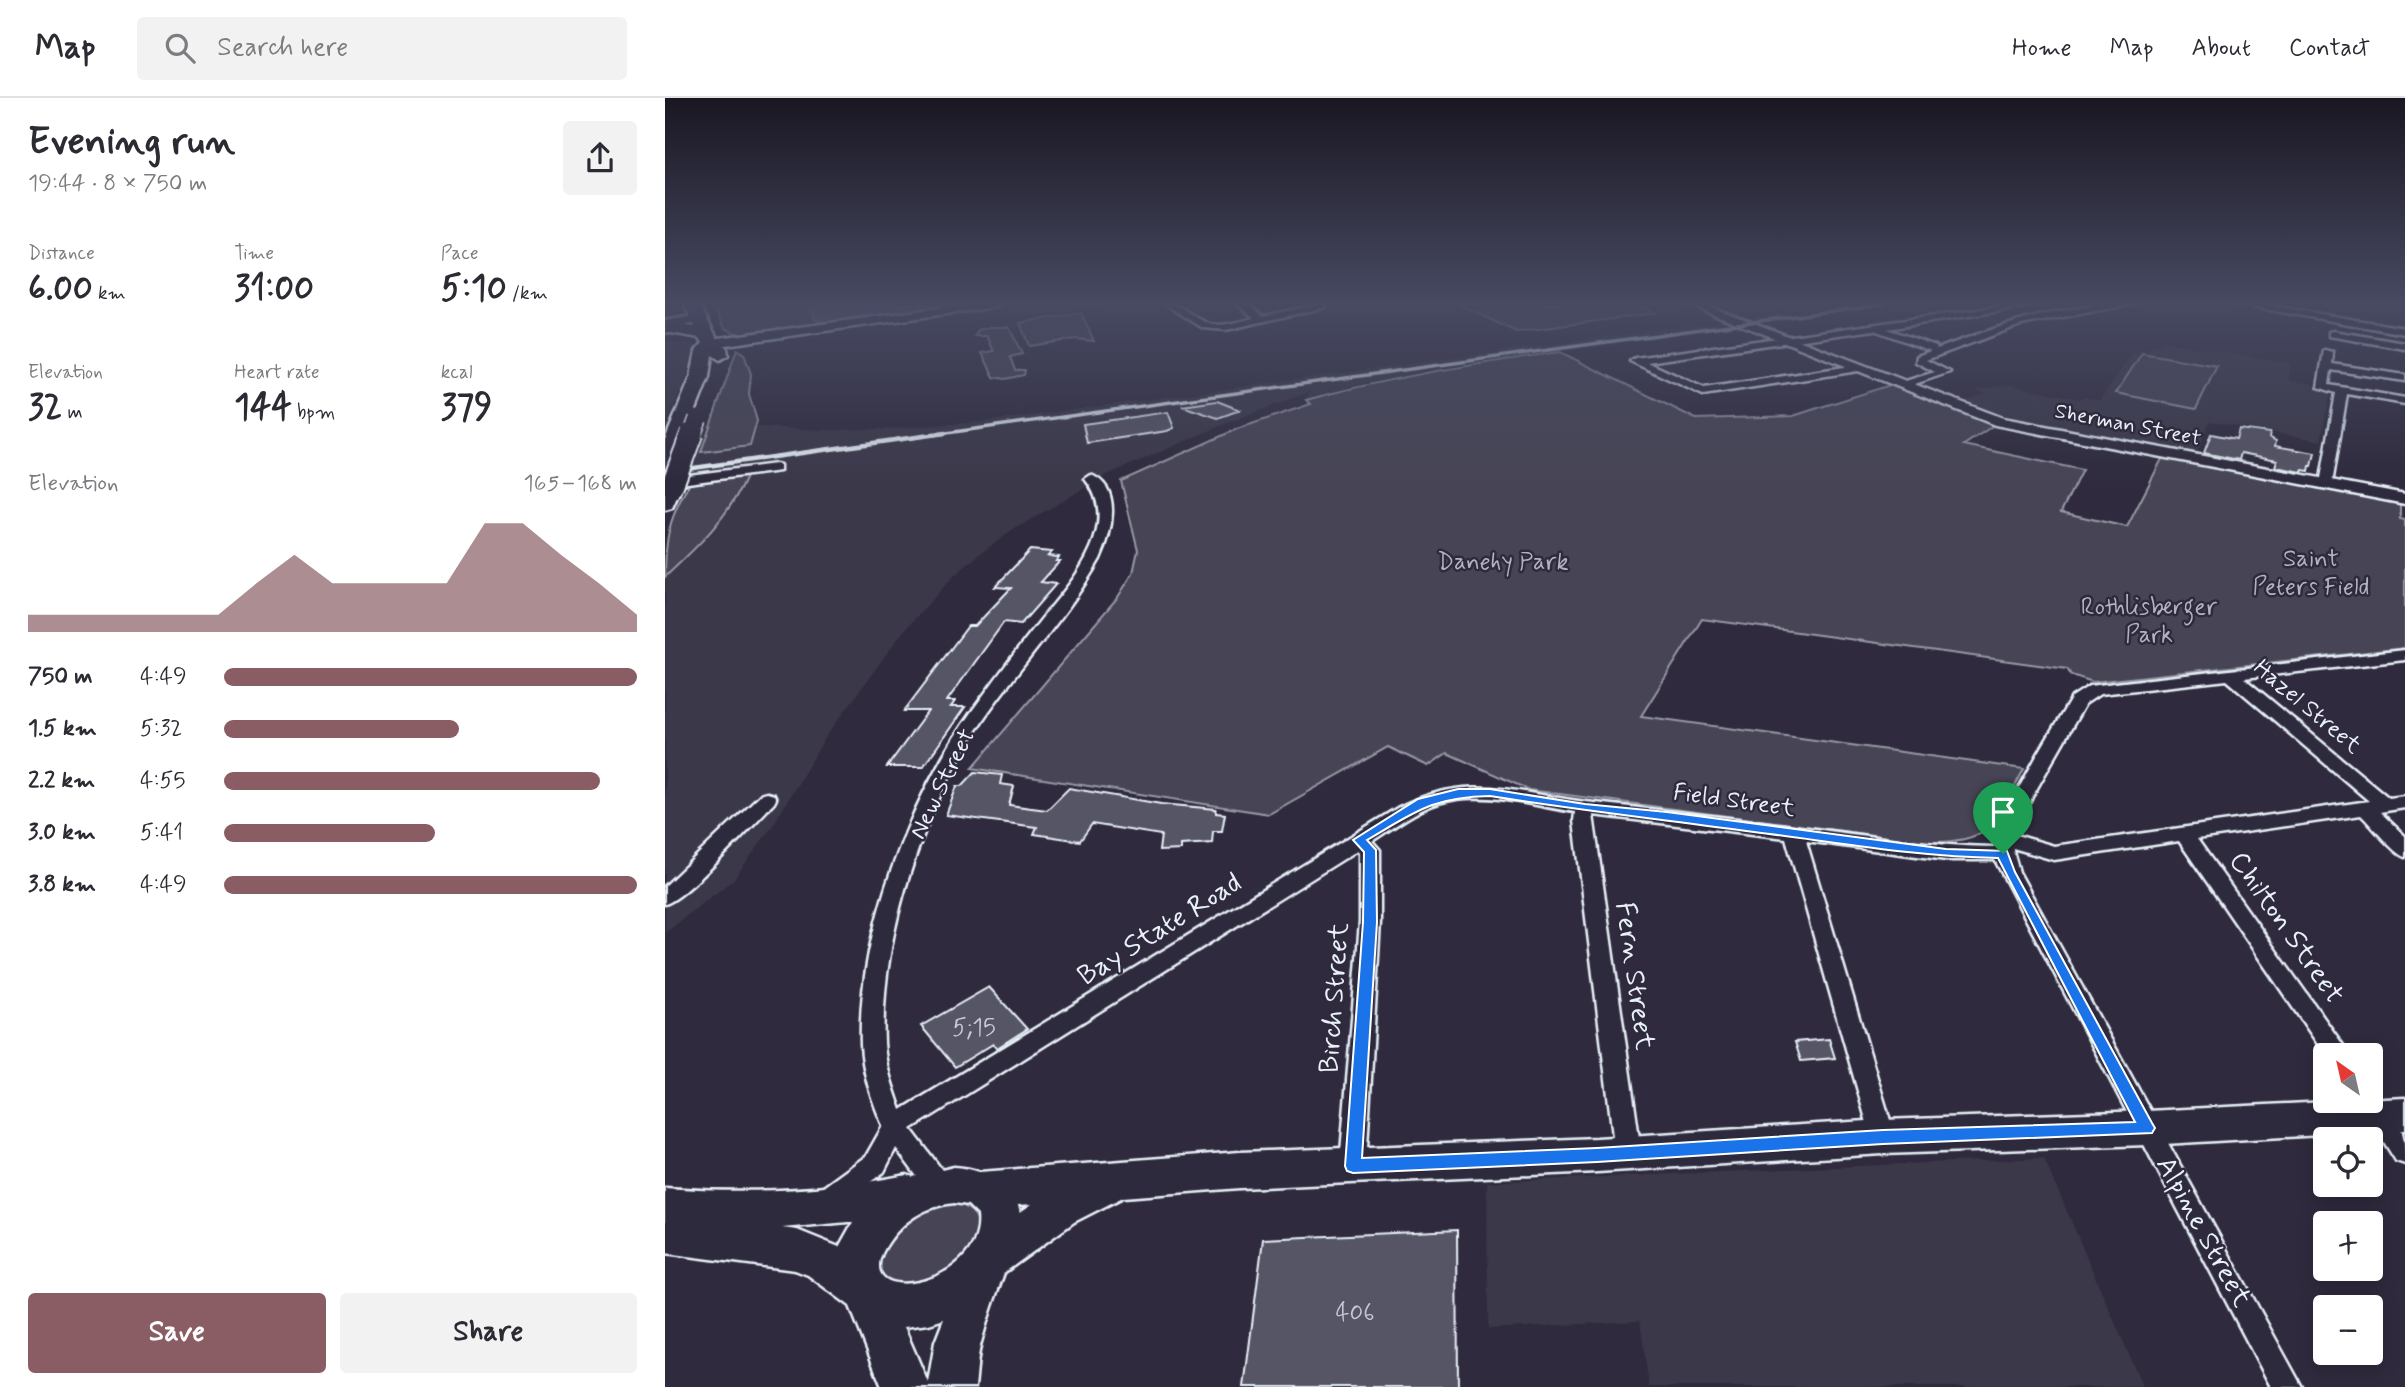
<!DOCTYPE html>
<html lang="en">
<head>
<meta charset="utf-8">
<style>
  body { margin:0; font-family:Mynerve,sans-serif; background:#f2f2f3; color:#2b2b33; height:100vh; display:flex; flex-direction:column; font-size:26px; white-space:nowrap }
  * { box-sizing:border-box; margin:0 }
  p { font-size:23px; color:#7c7c81 }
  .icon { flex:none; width:38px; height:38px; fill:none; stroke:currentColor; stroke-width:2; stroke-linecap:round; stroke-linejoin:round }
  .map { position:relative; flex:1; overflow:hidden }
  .drawer { display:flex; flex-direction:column; background:#fff; width:665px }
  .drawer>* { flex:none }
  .needle { width:46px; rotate:326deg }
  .tools { position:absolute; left:1648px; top:945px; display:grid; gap:14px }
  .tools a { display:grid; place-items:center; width:70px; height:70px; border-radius:7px; background:#fff; box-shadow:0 4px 18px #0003; font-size:35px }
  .pin { position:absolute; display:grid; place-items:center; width:60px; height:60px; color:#fff; margin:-72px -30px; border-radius:50% 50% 50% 0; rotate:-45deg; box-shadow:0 0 7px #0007 }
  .pin .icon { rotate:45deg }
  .round { display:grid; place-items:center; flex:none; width:74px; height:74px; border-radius:7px; background:#f2f2f3 }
  .head { display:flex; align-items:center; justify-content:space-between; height:119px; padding:0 28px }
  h1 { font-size:38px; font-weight:700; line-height:52px }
  .metrics { display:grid; grid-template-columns:repeat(3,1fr); gap:10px; height:119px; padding:7px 28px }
  .metrics div { display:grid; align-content:center }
  .metrics b { font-size:35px; font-weight:700 }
  .metrics small { font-size:19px; font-weight:400 }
  .metrics p { font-size:19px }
  .chart { height:196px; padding:14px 28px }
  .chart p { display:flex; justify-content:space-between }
  .chart svg { width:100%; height:126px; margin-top:7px; fill:#8a5d65; opacity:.7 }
  .action { display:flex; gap:14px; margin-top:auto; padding:14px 28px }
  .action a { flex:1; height:80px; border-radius:7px; background:#8a5d65; color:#fff; font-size:28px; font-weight:700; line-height:80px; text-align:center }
  .action a+a { background:#f2f2f3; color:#2b2b33 }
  ul { padding:0 28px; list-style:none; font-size:23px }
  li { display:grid; grid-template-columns:112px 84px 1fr; align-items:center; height:52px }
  li i { height:18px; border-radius:9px; background:#8a5d65 }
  header { display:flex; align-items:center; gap:42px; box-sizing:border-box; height:98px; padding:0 35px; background:#fff; border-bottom:2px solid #e1e1e2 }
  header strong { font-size:33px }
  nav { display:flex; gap:38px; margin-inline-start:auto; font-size:24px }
  .search { width:490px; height:63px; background:#f2f2f3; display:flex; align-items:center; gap:18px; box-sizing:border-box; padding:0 24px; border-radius:7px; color:#7c7c81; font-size:26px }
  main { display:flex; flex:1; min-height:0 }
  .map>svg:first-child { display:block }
  .built { fill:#3b3749 }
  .green { fill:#464455; stroke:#979aa6; stroke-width:2 }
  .water { fill:#696978; stroke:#9c9fab; stroke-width:2 }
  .building { fill:#575565; stroke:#e8f1f8; stroke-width:2 }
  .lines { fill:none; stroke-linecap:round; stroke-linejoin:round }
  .minor-casing { stroke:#e8f1f8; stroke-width:5 }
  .tertiary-casing { stroke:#e8f1f8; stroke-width:5 }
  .secondary-casing { stroke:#e8f1f8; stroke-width:6 }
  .primary-casing { stroke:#e8f1f8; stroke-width:5 }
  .trunk-casing { stroke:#e8f1f8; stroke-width:5 }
  .minor { fill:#2f2a3d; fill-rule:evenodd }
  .tertiary { fill:#2f2a3d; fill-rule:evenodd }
  .secondary { fill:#2f2a3d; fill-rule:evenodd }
  .primary { fill:#2f2a3d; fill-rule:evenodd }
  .trunk { fill:#2f2a3d; fill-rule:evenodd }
  .rail-far1 { stroke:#e8f1f8; stroke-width:3.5 }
  .rail { stroke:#e8f1f8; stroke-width:4.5 }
  .trunk-bridge-far1-casing { stroke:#e8f1f8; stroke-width:20; stroke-linecap:butt }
  .trunk-bridge-casing { stroke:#e8f1f8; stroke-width:25; stroke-linecap:butt }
  .trunk-bridge-far1 { stroke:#2f2a3d; stroke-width:17 }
  .trunk-bridge { stroke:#2f2a3d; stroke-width:21 }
  .route { fill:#1a73e8; stroke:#fff; stroke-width:2; fill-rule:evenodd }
  .labels { text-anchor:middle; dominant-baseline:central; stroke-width:5; stroke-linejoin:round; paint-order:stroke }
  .far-street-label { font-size:21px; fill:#e8f1f8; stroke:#2f2a3d }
  .park-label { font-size:24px; fill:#afb4bf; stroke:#2f2a3d }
  .street-label { font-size:24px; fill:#e8f1f8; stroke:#2f2a3d }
  .near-number-label { font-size:24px; fill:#c4cad3 }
  .near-street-label { font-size:28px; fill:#e8f1f8; stroke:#2f2a3d }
</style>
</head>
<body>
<header>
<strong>Map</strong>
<div class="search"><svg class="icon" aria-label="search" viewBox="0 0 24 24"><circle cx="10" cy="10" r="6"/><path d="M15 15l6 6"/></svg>Search here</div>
<nav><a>Home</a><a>Map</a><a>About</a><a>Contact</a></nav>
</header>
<main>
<section class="drawer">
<div class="head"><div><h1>Evening run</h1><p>19:44 · 8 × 750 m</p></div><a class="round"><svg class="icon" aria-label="share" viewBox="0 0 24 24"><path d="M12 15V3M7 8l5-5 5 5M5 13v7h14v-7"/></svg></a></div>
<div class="metrics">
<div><p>Distance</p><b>6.00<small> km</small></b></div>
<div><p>Time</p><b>31:00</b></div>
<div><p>Pace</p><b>5:10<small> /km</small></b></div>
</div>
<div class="metrics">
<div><p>Elevation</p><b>32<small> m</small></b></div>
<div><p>Heart rate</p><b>144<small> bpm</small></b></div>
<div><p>kcal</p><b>379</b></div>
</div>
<div class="chart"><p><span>Elevation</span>165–168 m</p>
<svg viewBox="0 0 160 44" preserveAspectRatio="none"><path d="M0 44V38L10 38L20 38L30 38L40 38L50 38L60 27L70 17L80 27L90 27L100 27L110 27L120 6L130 6L140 17L150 27L160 38V44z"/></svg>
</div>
<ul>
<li><b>750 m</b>4:49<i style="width:100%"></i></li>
<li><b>1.5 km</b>5:32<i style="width:57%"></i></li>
<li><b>2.2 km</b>4:55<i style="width:91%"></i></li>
<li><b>3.0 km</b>5:41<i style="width:51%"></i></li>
<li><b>3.8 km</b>4:49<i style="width:100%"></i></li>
</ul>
<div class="action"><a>Save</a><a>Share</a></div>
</section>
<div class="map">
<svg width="1740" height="1289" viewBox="0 0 1740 1289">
  <rect width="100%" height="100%" fill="#2f2a3d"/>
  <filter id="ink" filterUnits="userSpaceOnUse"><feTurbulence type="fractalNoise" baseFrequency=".0143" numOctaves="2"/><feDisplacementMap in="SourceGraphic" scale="14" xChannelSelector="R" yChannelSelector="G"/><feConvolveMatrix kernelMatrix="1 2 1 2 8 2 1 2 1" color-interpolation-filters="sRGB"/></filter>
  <g filter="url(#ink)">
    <path class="built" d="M 346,206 L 440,206 L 441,207 L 353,219 Z
      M 1182,206 L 1232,206 L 781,270 L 697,286 L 641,302 L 644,294 L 562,325 L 442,377 L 350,431 L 316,455 L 287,480 L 237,535 L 161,639 L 107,729 L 69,781 L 0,835 L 0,479 L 60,416 L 79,387 L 86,368 L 0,380 L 0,243 L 30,247 L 31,257 L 2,325 L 158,332 L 222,331 L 327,323 Z
      M 1500,244 L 1625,265 L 1624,282 L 1648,286 L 1648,290 L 1665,295 L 1656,343 L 1544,323 L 1531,358 L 1340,321 L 1294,305 L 1320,296 L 1312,292 L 1345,287 L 1415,301 L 1417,299 L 1435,302 L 1467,256 Z
      M 1379,1060 L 1478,1289 L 984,1289 L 975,1223 L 823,1231 L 822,1084 Z"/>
    <path class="green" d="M 48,206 L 142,206 L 145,211 L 168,224 L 287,206 L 313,206 L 74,237 L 60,230 Z
      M 793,206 L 970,206 L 991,215 L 851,234 Z
      M 416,215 L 429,243 L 410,241 L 364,248 L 355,225 Z
      M 325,229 L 344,229 L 357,256 L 345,259 L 350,272 L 360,272 L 359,277 L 340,281 L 329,279 L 317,255 L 329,253 L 322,238 L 310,238 L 313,232 Z
      M 72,251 L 79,256 L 86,276 L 84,296 L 92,323 L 85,348 L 36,354 Z
      M 895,254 L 1031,321 L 1128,318 L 1225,287 L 1329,327 L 1299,347 L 1417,372 L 1396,414 L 1462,429 L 1498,359 L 1735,406 L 1735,421 L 1740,422 L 1740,550 L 1428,584 L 1406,577 L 1402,571 L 1037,521 L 976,618 L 1359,671 C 1330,725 1329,745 1261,744 L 864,692 L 782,655 L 763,668 L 723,649 L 604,716 L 307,670 L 453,499 L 468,475 L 473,452 L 456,383 L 572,331 L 646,306 L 641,302 C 725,279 809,266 895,254 Z
      M 1477,255 L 1552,268 L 1531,311 L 1451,295 Z
      M 81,379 C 64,419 31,450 0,479 C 0,440 4,419 25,385 Z
      M 286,1103 C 342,1120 299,1159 278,1185 L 213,1186 L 211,1145 L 235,1118 Z"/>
    <path class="water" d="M 142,206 L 287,206 L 160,225 L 150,222 L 148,214 Z"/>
    <path class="building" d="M 552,303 L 575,312 L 553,320 L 517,308 Z
      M 503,314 L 509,330 L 502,333 L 422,345 L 418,326 Z
      M 1574,331 L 1605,335 L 1604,339 L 1611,343 L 1610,348 L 1650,355 L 1647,368 L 1645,368 L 1644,373 L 1638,372 L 1637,374 L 1610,369 L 1612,362 L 1576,355 L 1574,362 L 1539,355 L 1546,336 L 1571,341 Z
      M 365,452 L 387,454 L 383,458 L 394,459 L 391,463 L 395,463 L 376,484 L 391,486 L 356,526 L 339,524 L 282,603 L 290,603 L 286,609 L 300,609 L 258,669 L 222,669 L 263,613 L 239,613 L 303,528 L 310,528 L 346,490 L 330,489 Z
      M 310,674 L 337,677 L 335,686 L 349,688 L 344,707 L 382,712 L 404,690 L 496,706 L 551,711 L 551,715 L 560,716 L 557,733 L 548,733 L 547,745 L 516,747 L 516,752 L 494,753 L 496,737 L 427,726 L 415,743 L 369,736 L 372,729 L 281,717 L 292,688 L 297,688 Z
      M 324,889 L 362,931 L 332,950 L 328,946 L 290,969 L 256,928 Z
      M 1164,941 L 1170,960 L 1136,963 L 1130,944 Z
      M 792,1132 L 793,1289 L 579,1289 L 598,1141 Z"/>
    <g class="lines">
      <defs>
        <path id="minor" d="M 500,206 C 519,206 526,219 543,225 C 557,230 575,223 589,220 L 573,206 L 584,206 L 598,218 L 656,206 L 661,209 L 561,232 L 538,230 Z
          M 1354,206 L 1374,207 L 1222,231 L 1271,248 L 1272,251 C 1336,227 1397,206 1468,206 L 1356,227 L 1261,262 L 1285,274 L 1238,290 L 1233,287 L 1234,285 L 1270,274 L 1251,264 L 1252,258 L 1266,253 L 1209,232 L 982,264 L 1039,290 L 1193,267 L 1198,270 L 1193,273 L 1038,297 L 965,263 L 970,260 Z
          M 1571,206 L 1595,206 L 1740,230 L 1740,236 Z
          M 1668,233 L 1740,245 L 1740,251 L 1664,238 L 1664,234 Z
          M 1659,252 L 1668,254 L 1667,266 L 1740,277 L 1740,283 L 1666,272 L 1664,287 L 1740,300 L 1740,306 L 1682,296 L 1667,386 L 1661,390 L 1655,386 L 1671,295 L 1653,289 Z
          M 111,366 L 115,367 L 115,373 L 0,388 L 0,380 Z
          M 426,377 C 459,390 446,437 435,461 C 404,516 356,567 319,620 C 260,706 214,839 219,945 C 220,968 229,991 236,1012 L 734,709 C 806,674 848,695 921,704 C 990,712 1059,719 1128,728 C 1195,737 1261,748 1329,749 L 1338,719 L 1373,656 L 1407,599 L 1424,588 L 1740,552 L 1740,562 L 1579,580 L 1724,700 L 1740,698 L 1740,710 L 1715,714 L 1740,738 L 1740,759 C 1729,756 1706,726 1696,717 L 1532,741 L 1685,957 L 1661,958 L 1514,743 L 1389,762 L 1348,750 L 1348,753 L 1354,774 L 1637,1289 L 1606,1289 L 1330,762 L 1281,762 L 1141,743 L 1230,1039 L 1227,1046 L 1218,1050 L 1209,1046 L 1206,1039 L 1121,740 L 928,717 L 976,1054 L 972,1062 L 963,1065 L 954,1062 L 950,1054 L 909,723 L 910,714 C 868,708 816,691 774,705 C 750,712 728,730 707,743 L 715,752 L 715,824 L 701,1067 L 697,1075 L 688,1078 L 679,1075 L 675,1067 L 695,824 L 695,754 L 693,752 L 246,1031 L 283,1080 L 287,1088 L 283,1096 L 274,1099 L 265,1096 L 231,1050 L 219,1074 L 175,1106 L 166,1110 L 157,1106 L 153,1098 L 157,1090 L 201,1058 L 218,1028 C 207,1003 197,972 196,946 C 192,838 245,699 307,613 C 329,583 351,553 374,524 C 393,500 414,478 426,450 C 437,425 437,402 420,381 ZM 1562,582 L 1704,703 L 1389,748 L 1351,737 L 1367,699 L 1420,606 L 1435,596 Z
          M 102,695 L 109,697 L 111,701 L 109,705 C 88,726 22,800 0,806 L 0,788 L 95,697 Z
          M 1712,1004 C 1738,1013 1740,1042 1740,1066 L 1731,1063 L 1700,1014 L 1703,1007 Z"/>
        <path id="tertiary" d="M 304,206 L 336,206 L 331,209 L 46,249 L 40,245 L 46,241 Z
          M 1023,206 L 1039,206 L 1338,320 L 1740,396 L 1740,406 L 1330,327 Z"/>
        <path id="secondary" d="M 35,217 L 42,221 L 40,224 L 0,231 L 0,223 Z"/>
        <path id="primary" d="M 1740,1000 L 1740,1032 L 1482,1047 L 1218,1056 L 932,1074 L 575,1090 L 458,1099 L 409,1124 L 340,1174 L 325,1180 L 310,1174 L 303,1160 L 310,1146 L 367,1106 L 315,1110 L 300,1105 L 294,1092 L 300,1079 L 315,1074 L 575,1054 L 932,1040 L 1218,1022 L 1482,1013 Z"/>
        <path id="trunk" d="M 19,206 L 34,206 L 53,242 L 62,250 L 63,257 L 55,262 L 47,257 L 44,279 L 10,365 L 0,371 L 0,342 L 26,279 L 31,253 L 38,245 L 35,240 L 0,234 L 0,224 L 30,229 Z
          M 7,382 L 14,384 L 17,388 L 7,410 L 0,412 L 0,384 Z
          M 289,1069 C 325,1071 363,1095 355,1135 C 353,1150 345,1162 339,1175 C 331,1196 323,1219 317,1241 C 312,1256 312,1273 310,1289 L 217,1289 L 185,1208 L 143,1177 L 130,1172 L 0,1155 L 0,1090 C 82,1096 162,1093 242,1077 L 248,1079 ZM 289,1105 L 303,1107 L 313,1117 C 322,1191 173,1214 225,1142 C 241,1120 263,1108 289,1105 ZM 183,1124 L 188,1124 L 174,1149 L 132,1132 L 117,1130 ZM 279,1221 L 270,1244 L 263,1285 L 239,1229 L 264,1226 Z"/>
      </defs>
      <use href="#minor" class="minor-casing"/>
      <use href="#tertiary" class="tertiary-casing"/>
      <use href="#secondary" class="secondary-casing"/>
      <use href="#primary" class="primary-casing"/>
      <use href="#trunk" class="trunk-casing"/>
      <use href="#minor" class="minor"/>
      <use href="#tertiary" class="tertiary"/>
      <use href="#secondary" class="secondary"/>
      <use href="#primary" class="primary"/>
      <use href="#trunk" class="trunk"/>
      <path class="rail-far1" d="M 267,337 L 1218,206"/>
      <path class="rail" d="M 0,374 L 280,335"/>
      <defs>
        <path id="trunk-bridge-far1" d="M 27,337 L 33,321"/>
        <path id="trunk-bridge" d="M 7,388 L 27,335"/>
      </defs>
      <use href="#trunk-bridge-far1" class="trunk-bridge-far1-casing"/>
      <use href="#trunk-bridge" class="trunk-bridge-casing"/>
      <use href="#trunk-bridge-far1" class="trunk-bridge-far1"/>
      <use href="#trunk-bridge" class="trunk-bridge"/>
    </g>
  </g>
  <linearGradient id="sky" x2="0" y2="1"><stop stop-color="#1a1722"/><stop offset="0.53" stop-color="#474a62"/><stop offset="1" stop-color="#474a62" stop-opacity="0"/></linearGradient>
  <rect width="1740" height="387" fill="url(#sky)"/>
  <path class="route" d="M 793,691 L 825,691 L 920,706 L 1002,714 L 1281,751 L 1342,753 L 1350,774 L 1487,1025 L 1490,1030 L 1487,1035 L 1218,1046 L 932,1064 L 688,1075 L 682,1073 L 680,1068 L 698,824 L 699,754 L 688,742 L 753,701 ZM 825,698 C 913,712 1001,722 1089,734 C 1170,744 1251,759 1333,760 L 1470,1024 L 1218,1032 L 932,1050 L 697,1060 L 712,824 L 711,752 L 702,742 C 750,714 767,699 825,698 Z"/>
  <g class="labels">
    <g class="far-street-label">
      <text transform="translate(1463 327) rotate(11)">Sherman Street</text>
    </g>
    <g class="park-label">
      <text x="1646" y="461">Saint<tspan x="1646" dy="28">Peters Field</tspan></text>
      <text x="838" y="464">Danehy Park</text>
      <text x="1484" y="509">Rothlisberger<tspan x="1484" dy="28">Park</tspan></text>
    </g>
    <g class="street-label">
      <text transform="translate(1642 609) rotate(40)">Hazel Street</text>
      <text transform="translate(278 686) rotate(-64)">New Street</text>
      <text transform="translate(1069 703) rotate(8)">Field Street</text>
    </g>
    <g class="near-number-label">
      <text x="309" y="930">5;15</text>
      <text x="690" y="1215">406</text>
    </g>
    <g class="near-street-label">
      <text transform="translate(1621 830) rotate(55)">Chilton Street</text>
      <text transform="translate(495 832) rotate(-32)">Bay State Road</text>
      <text transform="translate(969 878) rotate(82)">Fern Street</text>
      <text transform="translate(670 900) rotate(-86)">Birch Street</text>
      <text transform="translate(1538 1134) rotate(61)">Alpine Street</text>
    </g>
  </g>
</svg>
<div class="tools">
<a><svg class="needle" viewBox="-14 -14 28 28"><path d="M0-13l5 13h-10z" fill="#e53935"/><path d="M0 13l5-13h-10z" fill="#7c7c81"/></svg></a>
<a><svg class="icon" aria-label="locate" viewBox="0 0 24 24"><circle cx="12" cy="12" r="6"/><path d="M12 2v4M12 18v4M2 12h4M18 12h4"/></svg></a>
<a>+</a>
<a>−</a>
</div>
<div class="pin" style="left:1338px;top:756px;background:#1e9e55"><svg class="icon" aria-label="arrive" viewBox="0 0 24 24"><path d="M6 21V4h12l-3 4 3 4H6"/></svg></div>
</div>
</main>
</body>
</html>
